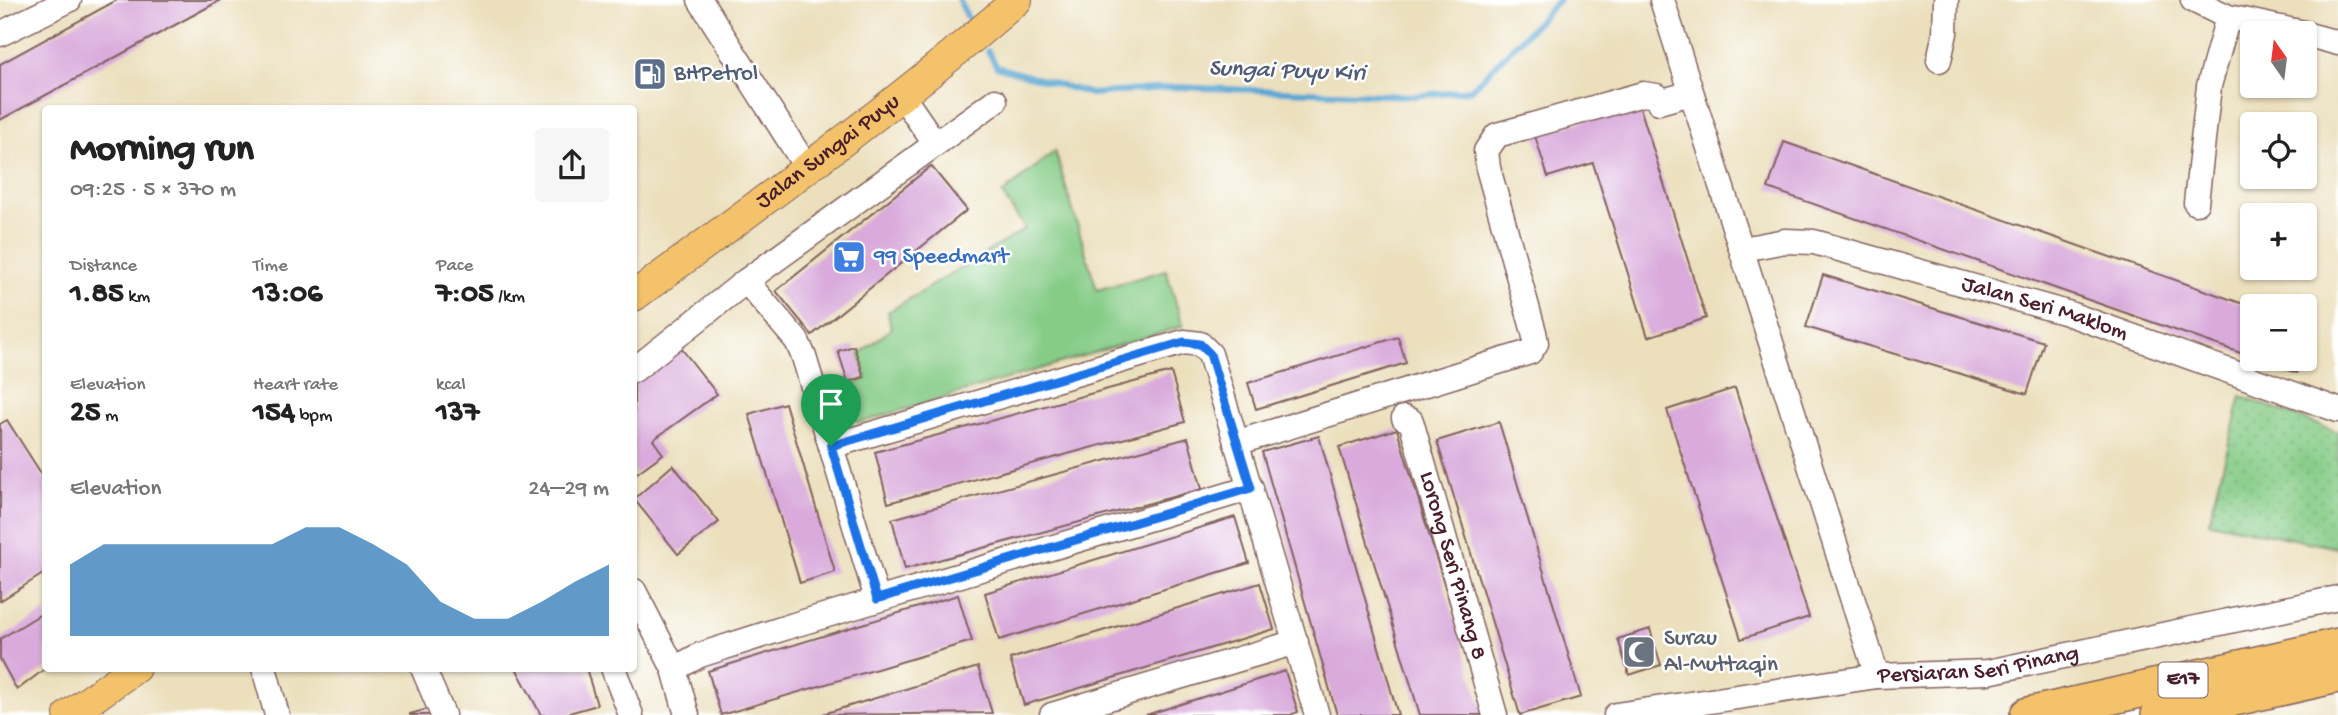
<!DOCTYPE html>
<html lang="en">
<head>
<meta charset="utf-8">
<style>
  body { margin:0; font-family:"Gochi Hand",sans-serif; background:#f6f6f6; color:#222; height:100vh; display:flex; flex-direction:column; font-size:26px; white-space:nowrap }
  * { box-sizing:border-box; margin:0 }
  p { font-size:23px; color:#767676 }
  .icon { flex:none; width:38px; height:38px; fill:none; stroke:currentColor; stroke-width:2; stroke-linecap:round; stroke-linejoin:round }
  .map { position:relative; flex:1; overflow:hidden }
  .side { position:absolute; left:42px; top:105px; width:595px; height:567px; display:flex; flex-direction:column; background:#fff; border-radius:7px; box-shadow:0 2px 5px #0004 }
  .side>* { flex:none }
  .needle { width:46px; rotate:346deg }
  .buttons { position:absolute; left:2240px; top:21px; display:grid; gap:14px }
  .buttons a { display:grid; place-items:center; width:77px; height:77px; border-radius:7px; background:#fff; box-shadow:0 2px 5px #0004; font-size:35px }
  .pin { position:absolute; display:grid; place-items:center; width:60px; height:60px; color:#fff; margin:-72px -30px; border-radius:50% 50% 50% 0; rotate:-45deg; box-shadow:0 0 7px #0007 }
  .pin .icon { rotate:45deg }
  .round { display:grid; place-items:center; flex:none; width:74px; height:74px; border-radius:7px; background:#f6f6f6 }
  .head { display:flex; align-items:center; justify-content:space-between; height:119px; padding:0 28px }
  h1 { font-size:38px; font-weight:700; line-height:52px }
  .metrics { display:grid; grid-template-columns:repeat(3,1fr); gap:10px; height:119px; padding:7px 28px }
  .metrics div { display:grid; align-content:center }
  .metrics b { font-size:30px; font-weight:700 }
  .metrics small { font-size:19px; font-weight:400 }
  .metrics p { font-size:19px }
  .chart { height:196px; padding:14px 28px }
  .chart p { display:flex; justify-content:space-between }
  .chart svg { width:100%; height:126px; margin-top:7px; fill:#1f6fb2; opacity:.7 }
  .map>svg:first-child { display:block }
  .grass { fill:#86cc87; stroke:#687659; stroke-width:2 }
  .park { fill:url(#park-dots); stroke:#687659; stroke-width:2 }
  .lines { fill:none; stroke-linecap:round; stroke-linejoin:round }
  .stream { stroke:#58a6d1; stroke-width:6 }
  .building { fill:#d9aadb }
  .minor-casing { stroke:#82625e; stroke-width:27 }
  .major-casing { stroke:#82625e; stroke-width:32 }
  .highway-casing { stroke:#82625e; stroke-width:38 }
  .minor { stroke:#fff; stroke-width:24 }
  .major { stroke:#f3c26a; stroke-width:30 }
  .highway { stroke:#f3c26a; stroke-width:35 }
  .route-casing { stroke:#fff; stroke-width:14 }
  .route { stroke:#1a73e8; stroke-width:9 }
  .labels { text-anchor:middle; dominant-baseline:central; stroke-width:5; stroke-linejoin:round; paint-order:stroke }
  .shield { fill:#fff; stroke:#80626b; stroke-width:2 }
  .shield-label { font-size:21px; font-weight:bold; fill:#4a1f2b }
  .service-label { font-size:23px; fill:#4e5e75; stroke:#fff; text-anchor:start }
  .street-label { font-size:23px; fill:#4a1f2b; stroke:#fff }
  .shop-label { font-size:23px; fill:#366cbe; stroke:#fff; text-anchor:start }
  .worship-label { font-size:23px; fill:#5b616d; stroke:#fff; text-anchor:start }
  .water-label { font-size:24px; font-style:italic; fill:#505c76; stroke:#fff }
</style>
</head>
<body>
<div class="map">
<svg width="2338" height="715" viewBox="0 0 2338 715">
  <defs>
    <pattern id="park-dots" width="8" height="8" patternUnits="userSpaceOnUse" patternTransform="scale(1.75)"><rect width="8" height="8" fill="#86cc87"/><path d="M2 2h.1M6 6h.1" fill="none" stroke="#75af75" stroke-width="1.8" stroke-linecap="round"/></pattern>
  </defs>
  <rect width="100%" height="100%" fill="#fff"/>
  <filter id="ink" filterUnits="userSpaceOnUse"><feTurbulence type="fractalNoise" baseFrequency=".0143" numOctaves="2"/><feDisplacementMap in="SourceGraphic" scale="14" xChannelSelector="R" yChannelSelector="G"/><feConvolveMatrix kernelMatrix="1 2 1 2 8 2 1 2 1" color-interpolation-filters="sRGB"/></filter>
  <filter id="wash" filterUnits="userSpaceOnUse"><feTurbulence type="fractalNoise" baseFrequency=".00686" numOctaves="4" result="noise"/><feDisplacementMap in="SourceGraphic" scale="28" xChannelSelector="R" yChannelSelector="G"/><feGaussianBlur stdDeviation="1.57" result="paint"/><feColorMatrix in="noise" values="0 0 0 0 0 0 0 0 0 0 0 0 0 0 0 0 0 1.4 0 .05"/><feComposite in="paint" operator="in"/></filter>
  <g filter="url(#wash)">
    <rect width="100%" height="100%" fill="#ebdfbc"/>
    <path class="grass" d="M 1055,151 L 1097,290 L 1166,270 L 1183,326 L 859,423 L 841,410 L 835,389 L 867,379 L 859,354 L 891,329 L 888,312 L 1025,229 L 1002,194 Z"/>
    <path class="park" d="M 2241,396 L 2338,432 L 2338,548 L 2209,522 Z"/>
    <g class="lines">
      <path class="stream" d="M 959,0 L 969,20
        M 988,51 L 997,67 L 1091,94 L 1175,87 L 1414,96 L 1471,90 L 1559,0"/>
    </g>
    <g id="blocks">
      <path class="building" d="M 117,0 L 221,0 L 0,120 L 0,64 Z
        M 1639,104 L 1706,318 L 1648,337 L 1593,163 L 1548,177 L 1535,136 Z
        M 1784,142 L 2252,307 L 2252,357 L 1768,188 Z
        M 931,166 L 967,210 L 812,335 L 776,291 Z
        M 1823,275 L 2044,342 L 2027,394 L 1806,327 Z
        M 2305,325 L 2314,328 L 2305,352 Z
        M 1398,337 L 1406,363 L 1256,409 L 1248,383 Z
        M 854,346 L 864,377 L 848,382 L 838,351 Z
        M 681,348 L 717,394 L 653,440 L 663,454 L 634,475 L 634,380 Z
        M 2257,359 L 2303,359 L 2297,373 Z
        M 1171,372 L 1185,422 L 888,503 L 875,452 Z
        M 1735,388 L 1809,617 L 1741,639 L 1667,410 Z
        M 785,403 L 835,572 L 800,583 L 749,414 Z
        M 7,420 L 46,481 L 46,572 L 0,601 L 0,424 Z
        M 1499,422 L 1581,697 L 1520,715 L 1437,441 Z
        M 1397,429 L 1484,715 L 1420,715 L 1339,447 Z
        M 1319,436 L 1398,715 L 1337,715 L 1262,452 Z
        M 1188,438 L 1202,489 L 905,569 L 892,519 Z
        M 673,465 L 719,522 L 678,554 L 634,499 Z
        M 1235,517 L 1249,563 L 999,640 L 985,593 Z
        M 1260,583 L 1274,629 L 1024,705 L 1010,659 Z
        M 958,595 L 972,641 L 721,715 L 708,671 Z
        M 46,611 L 46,668 L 17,690 L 0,659 L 0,639 Z
        M 1650,629 L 1661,665 L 1629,675 L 1618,639 Z
        M 978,667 L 992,713 L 823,715 L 823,714 Z
        M 516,668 L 586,668 L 597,705 L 562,715 L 541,715 Z
        M 1285,671 L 1298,712 L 1290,715 L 1146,715 Z
        M 428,709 L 430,715 L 410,715 L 410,714 Z"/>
    </g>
  </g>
  <g filter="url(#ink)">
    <use href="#blocks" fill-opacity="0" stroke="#82625e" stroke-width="2"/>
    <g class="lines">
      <defs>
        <g id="minor">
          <path d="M 700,0 L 807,168"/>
          <path d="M 1662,0 L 1877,676"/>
          <path d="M 2193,0 L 2228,17 L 2304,33"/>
          <path d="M 0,34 L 69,0"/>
          <path d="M 2305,34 L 2338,43"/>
          <path d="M 1939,60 L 1945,33 L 1946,0"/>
          <path d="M 901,94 L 934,142"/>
          <path d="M 2196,203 L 2209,86 L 2228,17"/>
          <path id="s1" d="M 1743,249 L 1785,241 L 1814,242 L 2067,313 L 2338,410"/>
          <path d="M 746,281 L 797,341 L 804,357 L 877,599"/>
          <path d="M 634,370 L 746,281 L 995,101"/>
          <path id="s2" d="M 1404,418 L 1411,421 L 1495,715"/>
          <path d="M 1236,443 L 1530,352 L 1536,343 L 1534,332 L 1488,168 L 1486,151 L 1497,135 L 1643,94 L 1657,96 L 1659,102 L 1691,93"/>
          <path d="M 831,446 L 1184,342 L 1200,344 L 1210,354 L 1317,715"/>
          <path d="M 634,591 L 674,669 L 687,715"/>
          <path d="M 264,668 L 277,715"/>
          <path d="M 423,668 L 443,715"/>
          <path d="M 613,668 L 631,715"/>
          <path d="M 674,669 L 700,655 L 797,624 L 1251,488"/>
          <path d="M 1052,715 L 1296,642"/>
          <path id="s3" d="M 1616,715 L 1877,676 L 1988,672 L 2338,598"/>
        </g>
        <g id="major">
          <path id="s4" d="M 634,296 C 764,201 895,106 1017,0"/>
          <path d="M 69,715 L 135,668"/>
        </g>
        <path id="highway" d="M 2028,715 L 2338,646
          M 2159,715 L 2338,675"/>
      </defs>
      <use href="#minor" class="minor-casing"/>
      <use href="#major" class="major-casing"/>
      <use href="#highway" class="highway-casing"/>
      <use href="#minor" class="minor"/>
      <use href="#major" class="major"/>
      <use href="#highway" class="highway"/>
    </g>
  </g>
  <g class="lines" filter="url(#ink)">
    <defs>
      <path id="route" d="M 1184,342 L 1200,344 L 1210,354 L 1251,488 L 877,599 L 831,446 Z"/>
    </defs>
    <use href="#route" class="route-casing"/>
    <use href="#route" class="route"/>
  </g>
  <defs>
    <symbol id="fuel-square" viewBox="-11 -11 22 22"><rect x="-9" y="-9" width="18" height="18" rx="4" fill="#5c6f8a" stroke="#fff"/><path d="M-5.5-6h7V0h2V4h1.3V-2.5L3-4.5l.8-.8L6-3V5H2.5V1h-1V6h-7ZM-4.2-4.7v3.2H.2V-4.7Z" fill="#fff"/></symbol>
    <symbol id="supermarket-square" viewBox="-11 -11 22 22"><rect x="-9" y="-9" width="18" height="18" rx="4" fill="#3f7fe0" stroke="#fff"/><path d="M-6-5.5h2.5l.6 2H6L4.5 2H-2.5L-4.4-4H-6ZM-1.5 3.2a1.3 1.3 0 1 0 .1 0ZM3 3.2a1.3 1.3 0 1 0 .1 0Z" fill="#fff"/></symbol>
    <symbol id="mosque-square" viewBox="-11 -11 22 22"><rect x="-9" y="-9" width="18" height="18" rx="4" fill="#6b7280" stroke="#fff"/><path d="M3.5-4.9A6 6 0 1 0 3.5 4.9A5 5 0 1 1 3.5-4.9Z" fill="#fff"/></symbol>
  </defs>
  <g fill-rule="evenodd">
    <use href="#fuel-square" x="631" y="55" width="38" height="38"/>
    <use href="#supermarket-square" x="830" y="238" width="38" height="38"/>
    <use href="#mosque-square" x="1620" y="633" width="38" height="38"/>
  </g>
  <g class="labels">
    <rect class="shield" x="2158.5" y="662.5" width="49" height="35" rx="5"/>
    <g class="shield-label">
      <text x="2183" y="680">E17</text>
    </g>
    <g class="service-label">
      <text x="674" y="74">BHPetrol</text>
    </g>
    <g class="street-label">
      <text stroke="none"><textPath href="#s4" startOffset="242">Jalan Sungai Puyu</textPath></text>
      <text stroke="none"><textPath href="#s1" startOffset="312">Jalan Seri Maklom</textPath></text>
      <text stroke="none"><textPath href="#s2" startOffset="158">Lorong Seri Pinang 8</textPath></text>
      <text stroke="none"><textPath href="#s3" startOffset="366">Persiaran Seri Pinang</textPath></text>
    </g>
    <g class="shop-label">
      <text x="874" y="257">99 Speedmart</text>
    </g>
    <g class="worship-label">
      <text x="1664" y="639">Surau<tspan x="1664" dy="26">Al-Muttaqin</tspan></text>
    </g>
    <g class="water-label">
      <text transform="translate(1287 72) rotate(2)">Sungai Puyu Kiri</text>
    </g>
  </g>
</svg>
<div class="buttons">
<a><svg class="needle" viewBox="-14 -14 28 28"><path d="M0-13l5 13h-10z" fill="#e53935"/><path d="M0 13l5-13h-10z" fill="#767676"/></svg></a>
<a><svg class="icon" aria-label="locate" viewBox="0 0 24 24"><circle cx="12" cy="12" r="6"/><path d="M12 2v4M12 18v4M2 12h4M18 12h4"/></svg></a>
<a>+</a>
<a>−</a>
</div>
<div class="pin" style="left:831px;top:446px;background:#1e9e55"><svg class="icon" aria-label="arrive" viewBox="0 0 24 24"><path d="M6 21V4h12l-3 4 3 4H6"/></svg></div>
<section class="side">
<div class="head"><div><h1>Morning run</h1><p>09:25 · 5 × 370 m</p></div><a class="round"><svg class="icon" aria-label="share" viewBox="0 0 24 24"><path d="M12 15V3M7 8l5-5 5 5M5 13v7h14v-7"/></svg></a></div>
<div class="metrics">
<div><p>Distance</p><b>1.85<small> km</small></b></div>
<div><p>Time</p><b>13:06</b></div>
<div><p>Pace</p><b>7:05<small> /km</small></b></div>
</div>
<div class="metrics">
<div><p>Elevation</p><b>25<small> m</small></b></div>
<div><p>Heart rate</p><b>154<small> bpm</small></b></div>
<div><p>kcal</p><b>137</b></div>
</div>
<div class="chart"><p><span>Elevation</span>24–29 m</p>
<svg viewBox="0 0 160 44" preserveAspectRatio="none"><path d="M0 44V19L10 12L20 12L30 12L40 12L50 12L60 12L70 6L80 6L90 12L100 19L110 32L120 38L130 38L140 32L150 25L160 19V44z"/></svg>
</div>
</section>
</div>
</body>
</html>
